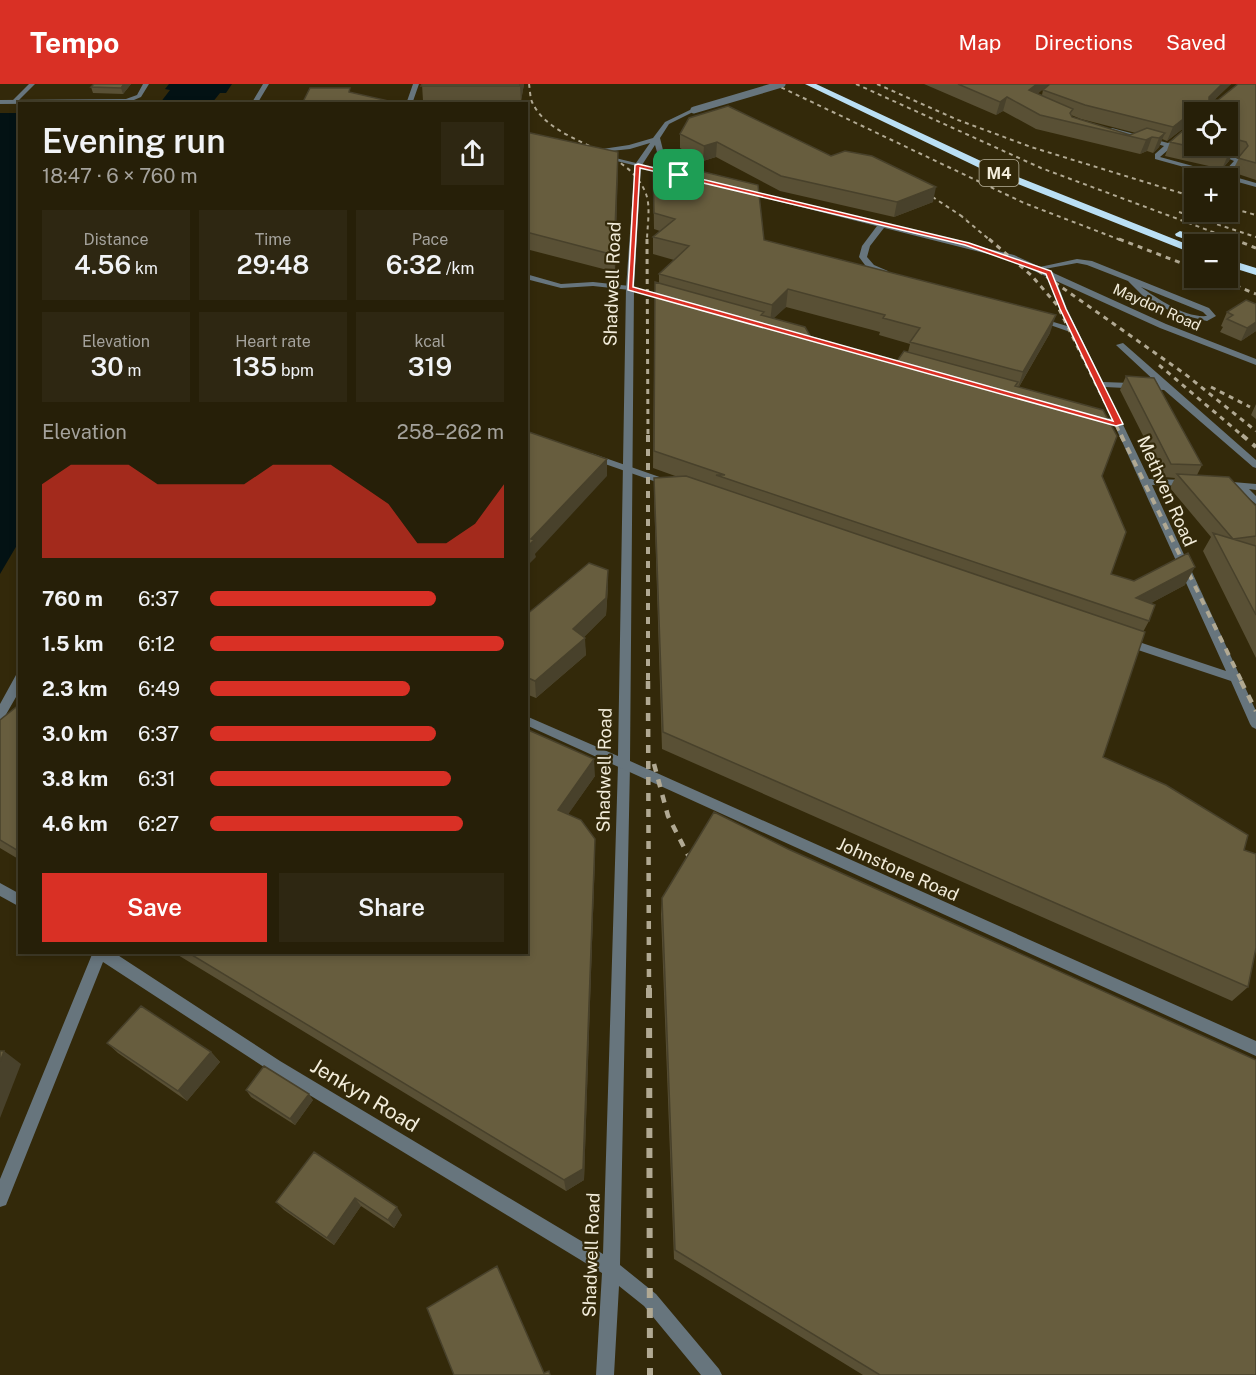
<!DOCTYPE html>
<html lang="en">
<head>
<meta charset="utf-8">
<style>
  body { margin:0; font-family:"Public Sans",sans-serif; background:#2e2712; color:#f1f3f6; height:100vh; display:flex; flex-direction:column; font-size:22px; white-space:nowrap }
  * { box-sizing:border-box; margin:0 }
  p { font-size:20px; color:#a4a29c }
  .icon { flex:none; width:33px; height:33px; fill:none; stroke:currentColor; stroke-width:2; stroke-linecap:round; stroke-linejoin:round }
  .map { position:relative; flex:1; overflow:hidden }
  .details { position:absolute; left:18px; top:18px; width:510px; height:852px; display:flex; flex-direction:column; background:#261f08; border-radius:0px; box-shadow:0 3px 9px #0003,0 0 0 2px #423d29 }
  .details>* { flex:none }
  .buttons { position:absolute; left:1184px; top:18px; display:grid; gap:12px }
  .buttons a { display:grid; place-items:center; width:54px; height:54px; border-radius:0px; background:#261f08; box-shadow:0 3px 9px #0003,0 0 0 2px #423d29; font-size:30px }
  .pin { position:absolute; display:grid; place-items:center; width:51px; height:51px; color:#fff; margin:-26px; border-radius:12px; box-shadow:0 3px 9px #0006 }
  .round { display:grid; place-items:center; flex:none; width:63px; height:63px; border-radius:0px; background:#2e2712 }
  .summary { display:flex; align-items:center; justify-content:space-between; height:102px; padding:0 24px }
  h1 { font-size:33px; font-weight:600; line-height:45px }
  .figures { display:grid; grid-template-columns:repeat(3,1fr); gap:9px; height:102px; padding:6px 24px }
  .figures div { display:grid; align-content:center; border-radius:0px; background:#2e2712; text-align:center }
  .figures b { font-size:26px; font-weight:600 }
  .figures small { font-size:16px; font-weight:400 }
  .figures p { font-size:16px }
  .chart { height:168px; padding:12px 24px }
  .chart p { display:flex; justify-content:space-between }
  .chart svg { width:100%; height:108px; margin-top:6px; fill:#d93025; opacity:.7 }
  .primary-button { display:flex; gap:12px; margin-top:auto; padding:12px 24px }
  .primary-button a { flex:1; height:69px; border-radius:0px; background:#d93025; color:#fff; font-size:24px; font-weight:600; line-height:69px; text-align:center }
  .primary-button a+a { background:#2e2712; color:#f1f3f6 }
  ul { padding:0 24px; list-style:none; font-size:20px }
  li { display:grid; grid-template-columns:96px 72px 1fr; align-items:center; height:45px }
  li i { height:15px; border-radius:8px; background:#d93025 }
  header { display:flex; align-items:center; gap:36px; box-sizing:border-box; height:84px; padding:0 30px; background:#d93025; color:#fff }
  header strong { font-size:28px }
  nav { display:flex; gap:33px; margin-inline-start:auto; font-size:21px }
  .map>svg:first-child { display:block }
  .water { fill:#031214 }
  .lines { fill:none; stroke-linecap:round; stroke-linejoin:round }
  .service { fill:#67757d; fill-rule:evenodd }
  .minor { fill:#67757d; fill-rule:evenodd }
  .tertiary { fill:#67757d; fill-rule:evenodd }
  .motorway { fill:#badff4; fill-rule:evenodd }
  .rail-far4 { stroke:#b1a993; stroke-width:2; stroke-dasharray:4 4; stroke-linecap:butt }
  .rail-far3 { stroke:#b1a993; stroke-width:3; stroke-dasharray:5 5; stroke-linecap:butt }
  .rail-far2 { stroke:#b1a993; stroke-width:4; stroke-dasharray:7 7; stroke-linecap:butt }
  .rail-far1 { stroke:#b1a993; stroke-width:4.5; stroke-dasharray:8 8; stroke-linecap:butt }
  .rail { stroke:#b1a993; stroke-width:6; stroke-dasharray:10 10; stroke-linecap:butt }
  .tertiary-bridge { stroke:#67757d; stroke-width:7 }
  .wall { fill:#595035; fill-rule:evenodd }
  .shaded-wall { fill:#48412b }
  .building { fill:#675d3e; stroke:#48412b; stroke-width:1.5 }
  .route { fill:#d93025; stroke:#fff; stroke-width:1.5; fill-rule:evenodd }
  .labels { text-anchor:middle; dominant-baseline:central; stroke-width:4.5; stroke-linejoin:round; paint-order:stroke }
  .far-street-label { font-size:15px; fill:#f2ecda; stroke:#33290a }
  .shield { fill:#33290a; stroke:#b9b29c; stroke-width:1.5 }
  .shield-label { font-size:16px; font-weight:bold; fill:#f2ecda }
  .street-label { font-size:18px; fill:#f2ecda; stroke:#33290a }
  .near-street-label { font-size:21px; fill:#f2ecda; stroke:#33290a }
</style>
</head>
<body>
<header>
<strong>Tempo</strong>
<nav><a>Map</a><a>Directions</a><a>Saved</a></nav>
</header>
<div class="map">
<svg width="1256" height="1291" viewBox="0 0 1256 1291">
  <rect width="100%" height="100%" fill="#33290a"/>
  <path class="water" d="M 169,0 L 232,0 L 226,9 L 220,9 L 212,19 L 160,19 L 170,6 L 165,5 Z
    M 0,29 L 20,29 L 20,456 L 0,490 Z"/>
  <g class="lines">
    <path class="service" d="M 29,0 L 35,0 L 16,19 L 12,19 L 12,17 Z
      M 1194,38 L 1194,43 L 1160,73 L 1222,90 L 1234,77 L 1213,68 L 1218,67 L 1241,76 L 1228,91 L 1256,99 L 1256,103 L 1155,75 L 1155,70 L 1164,62 L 1109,46 L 1112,44 L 1168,59 Z
      M 880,138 L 887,140 L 870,162 L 867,173 L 874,181 L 888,187 L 888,191 L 885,191 L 868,185 L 859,173 L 862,162 Z
      M 1077,175 L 1092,177 L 1209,224 L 1216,232 L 1207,237 L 1174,229 L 1143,212 L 1128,197 L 1087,181 L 1077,179 L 1039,186 L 1035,184 ZM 1141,203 L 1203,228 L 1207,232 C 1185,234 1158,215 1141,203 Z
      M 1046,186 L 1053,188 L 1067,225 L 1103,298 L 1158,300 L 1116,261 L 1123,259 L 1256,376 L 1256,384 L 1253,383 L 1164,306 L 1105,303 L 1149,395 L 1188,396 L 1193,399 L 1188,402 L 1152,401 L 1256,627 L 1256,645 L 1252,643 L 1250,640 L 1231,597 L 1123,561 L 1121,558 L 1127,554 L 1226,587 L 1115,342 L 1089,333 L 1094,330 L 1112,335 L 1070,248 L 1036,236 L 1040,234 L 1067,242 L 1045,188 Z
      M 526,190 L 561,200 L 593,198 L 630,202 L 674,215 L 670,217 L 630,206 L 593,202 L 561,204 L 526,195 Z
      M 794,249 L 800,249 L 914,282 L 907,284 L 794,253 Z
      M 591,369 L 671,397 L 673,399 L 671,401 L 665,401 L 588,374 L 586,372 Z
      M 1221,397 L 1256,400 L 1256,406 L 1249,405 L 1256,412 L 1256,420 L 1236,404 L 1218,402 L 1216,400 Z
      M 20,590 L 20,606 L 4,634 L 0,636 L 0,620 L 16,591 Z
      M 624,676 L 628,678 L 630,681 L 620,1181 L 656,1210 L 719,1285 L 722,1291 L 701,1291 L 644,1222 L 619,1202 L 614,1291 L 596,1291 L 602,1189 L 270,987 L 103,878 L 6,1121 L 0,1123 L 0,1095 L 93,868 L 113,868 L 280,977 L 603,1170 L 618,681 L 620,678 Z
      M 0,799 L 20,810 L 20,823 L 0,812 Z"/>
    <path class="minor" d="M 143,0 L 149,0 L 141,13 L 127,19 L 0,20 L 0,16 L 126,15 L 137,11 Z
      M 263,0 L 269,0 L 257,20 L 251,20 Z
      M 638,79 L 641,81 L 634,204 L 630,677 L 1256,957 L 1256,972 L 526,641 L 526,632 L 618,672 L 626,204 L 635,81 Z"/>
    <path class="tertiary" d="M 413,0 L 419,0 L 412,20 L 406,20 Z
      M 692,25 L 697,26 L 669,40 L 660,54 L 665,74 L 679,88 L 679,90 L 675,90 L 659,75 L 655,61 L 642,81 L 670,88 L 670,90 L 600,73 L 603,71 L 636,79 L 650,59 L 630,65 L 592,69 L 589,67 L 629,61 L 653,54 L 665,38 Z
      M 743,105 L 1014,171 L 1166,240 L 1256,275 L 1256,281 L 1160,244 L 1008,175 L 741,108 L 740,107 Z"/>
    <path class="motorway" d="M 805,0 L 816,0 L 998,85 L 1194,163 L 1194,170 L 990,89 Z
      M 1180,147 L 1212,158 L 1214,160 L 1199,160 L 1176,152 L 1175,150 Z
      M 1227,175 L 1256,184 L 1256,191 L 1227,182 Z"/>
    <path class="rail-far4" d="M 529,0 C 530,6 530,13 532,18 C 552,62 628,61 646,110 C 651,123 647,143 647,157
      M 774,0 L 1024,119 L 1123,157
      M 856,0 L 1041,84 L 1237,157
      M 877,0 L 958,36 L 1031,63 L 1194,113
      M 919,104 L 966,135
      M 1227,123 L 1256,131
      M 1179,128 L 1256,153
      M 960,131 L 991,157"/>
    <path class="rail-far3" d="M 647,155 L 648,353
      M 989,155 L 1031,191 L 1057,221 L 1122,353
      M 1119,155 L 1194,184
      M 1233,155 L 1256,164
      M 1030,181 L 1185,290 L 1256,347
      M 1217,194 L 1256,210
      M 1159,281 L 1244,353
      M 1211,303 L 1250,323"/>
    <path class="rail-far2" d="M 648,351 L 648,598
      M 1121,351 L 1242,598
      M 1242,351 L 1256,363"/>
    <path class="rail-far1" d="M 648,597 L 649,906
      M 1241,597 L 1256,627
      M 654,680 L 668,732 L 690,775"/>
    <path class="rail" d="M 649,904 L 650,1291"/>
    <path class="tertiary-bridge" d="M 694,26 L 782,0"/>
  </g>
  <path class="wall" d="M 94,0 L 131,0 L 123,10 L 93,9 L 91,3 Z
    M 422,0 L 524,0 L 521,17 L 423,17 Z
    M 924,0 L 1049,0 L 1037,10 L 1042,11 L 1043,6 L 1050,0 L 1231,0 L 1214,16 L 1218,16 L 1256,0 L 1256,96 L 1232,88 L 1240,72 L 1232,70 L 1229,77 L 1222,85 L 1165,72 L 1170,58 L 1194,37 L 1194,62 L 1227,62 L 1227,28 L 1194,28 L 1194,36 L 1167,57 L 1162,55 L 1159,63 L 1153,69 L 1147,67 L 1140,70 L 1036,45 L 1003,27 L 996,31 ZM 1071,31 L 1081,35 L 1136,49 L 1130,51 L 1072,33 Z
    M 526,48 L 618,68 L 615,188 L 526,165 Z
    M 680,50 L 831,72 L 933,118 L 894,133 L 780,107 L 716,73 L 703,77 L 680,64 Z
    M 653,86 L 764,156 L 1050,249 L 1019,303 L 1102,392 L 1111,490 L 1134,497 L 1185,501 L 1151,519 L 1149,537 L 1143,548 L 1103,673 L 1244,766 L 1248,903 L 1232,917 L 662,665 L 654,412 L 654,394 L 678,393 L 653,384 L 655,198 L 659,199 L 659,190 L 674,176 L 653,170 L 653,153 L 660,147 L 654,145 ZM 786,223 L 880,248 L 879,251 L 910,260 L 908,268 L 895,280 L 812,255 L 773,234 Z
    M 1246,216 L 1256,247 L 1241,257 L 1220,248 L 1223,243 L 1221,242 L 1227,228 Z
    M 1126,292 L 1202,381 L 1197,391 L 1256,422 L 1256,574 L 1203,467 L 1211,453 L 1170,404 L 1175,394 L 1164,393 L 1120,306 Z
    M 1256,320 L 1256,335 L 1251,331 Z
    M 608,503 L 606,531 L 584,553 L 586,571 L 536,614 L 526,610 L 526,531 Z
    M 20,620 L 20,776 L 0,764 L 0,636 Z
    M 526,645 L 595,692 L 568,730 L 595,771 L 584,1096 L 566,1107 L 173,868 L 526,868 Z
    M 662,814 L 1256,1291 L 863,1291 L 674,1175 L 661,830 Z
    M 107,959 L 211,968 L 220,978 L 187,1017 L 118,969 Z
    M 246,1006 L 313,1016 L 295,1041 L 251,1013 Z
    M 314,1068 L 402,1131 L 394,1144 L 361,1122 L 334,1161 L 284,1126 L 276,1118 Z"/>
  <path class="shaded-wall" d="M 124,0 L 131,0 L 123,10 L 121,4 Z
    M 520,0 L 524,0 L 521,17 L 520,2 Z
    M 1037,0 L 1049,0 L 1026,20 L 1029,6 Z
    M 1222,0 L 1231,0 L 1204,26 L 1209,13 Z
    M 1007,13 L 1003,27 L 996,31 L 1000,18 Z
    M 1200,22 L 1197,28 L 1194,28 L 1194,36 L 1167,57 L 1173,43 Z
    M 1165,49 L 1159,63 L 1153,69 L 1159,54 Z
    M 1152,53 L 1147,67 L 1140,70 L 1146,56 Z
    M 717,58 L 716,73 L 703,77 L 704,62 Z
    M 1235,63 L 1229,77 L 1222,85 L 1228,71 Z
    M 618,68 L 618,85 L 615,188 L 614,171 Z
    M 936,103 L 933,118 L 894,133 L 897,118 Z
    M 788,205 L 786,223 L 770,238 L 772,221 Z
    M 1056,231 L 1050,249 L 1017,306 L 1023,288 Z
    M 1256,238 L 1256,247 L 1241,257 L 1247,244 Z
    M 607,375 L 607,392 L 535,470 L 536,473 L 526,483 L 526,464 L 531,455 Z
    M 1195,483 L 1185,501 L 1129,531 L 1136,514 Z
    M 608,486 L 608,503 L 606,531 L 574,563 L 573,545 Z
    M 585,554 L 586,571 L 536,614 L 535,597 Z
    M 594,675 L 595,692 L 560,742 L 558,726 Z
    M 595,755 L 595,771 L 584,1096 L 566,1107 L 564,1096 Z
    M 4,967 L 21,980 L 0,1034 L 0,978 Z
    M 211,968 L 220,978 L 187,1017 L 178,1007 Z
    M 309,1010 L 313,1016 L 295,1041 L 290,1035 Z
    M 355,1114 L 361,1122 L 334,1161 L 327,1154 Z
    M 397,1123 L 402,1131 L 394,1144 L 388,1136 Z"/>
  <path class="building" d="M 94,0 L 124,0 L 121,4 L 91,3 Z
    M 422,0 L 520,0 L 520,2 L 421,2 Z
    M 958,0 L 1037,0 L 1029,6 L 1073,25 L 1070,29 L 1072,33 L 1130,51 L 1147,44 L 1165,49 L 1159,54 L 1152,53 L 1146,56 L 1040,31 L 1007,13 L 1000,18 Z
    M 1050,0 L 1222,0 L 1209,13 L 1209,16 L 1218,16 L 1238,0 L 1256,0 L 1256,79 L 1238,74 L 1248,62 L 1246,58 L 1227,53 L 1227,28 L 1201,28 L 1200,22 L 1173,43 L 1085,21 L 1043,6 Z
    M 310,4 L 350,4 L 349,8 L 393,18 L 392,20 L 302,20 Z
    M 728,22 L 831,72 L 845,67 L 872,72 L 936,103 L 897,118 L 781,92 L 717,58 L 704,62 L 680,50 L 689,34 Z
    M 1194,37 L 1194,44 L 1190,46 L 1192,50 L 1194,51 L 1194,62 L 1227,62 L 1227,61 L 1235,63 L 1228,71 L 1170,58 Z
    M 526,48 L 618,68 L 614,171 L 526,148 Z
    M 663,78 L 758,101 L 764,156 L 1056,231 L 1023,288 L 910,258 L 920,244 L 883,234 L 885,231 L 788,205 L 772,221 L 659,190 L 689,162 L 653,153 L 675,135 L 654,129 L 653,86 Z
    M 655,198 L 764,228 L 761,231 L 805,243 L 812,255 L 895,280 L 904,267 L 1018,298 L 1015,302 L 1103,326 L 1117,352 L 1102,392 L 1126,448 L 1111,490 L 1134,497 L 1188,469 L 1195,483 L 1136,514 L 1155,521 L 1149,537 L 716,391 L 725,391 L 654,367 Z
    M 1246,216 L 1256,220 L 1256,238 L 1247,244 L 1227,235 L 1233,231 L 1227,228 Z
    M 1126,292 L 1154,294 L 1202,381 L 1171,380 Z
    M 526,347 L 607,375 L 531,455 L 534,456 L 526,464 Z
    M 1177,390 L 1229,393 L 1256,422 L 1256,452 L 1233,455 Z
    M 686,392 L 1145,548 L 1103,673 L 1166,701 L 1248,751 L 1244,766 L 1256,770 L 1256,864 L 1248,903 L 663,648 L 654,394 Z
    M 1213,449 L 1256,462 L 1256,531 Z
    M 589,479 L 608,486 L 606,514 L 573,545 L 585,554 L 535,597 L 526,593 L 526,531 Z
    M 20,620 L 20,768 L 0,756 L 0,636 Z
    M 526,645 L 594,675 L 558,726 L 581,736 L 595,755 L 583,1085 L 564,1096 L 187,868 L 526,868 Z
    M 714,728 L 788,765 L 1256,976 L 1256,1291 L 880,1291 L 675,1166 L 662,814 Z
    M 141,922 L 211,968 L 178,1007 L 107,959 Z
    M 0,967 L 4,967 L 0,978 Z
    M 264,982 L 309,1010 L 290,1035 L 246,1006 Z
    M 314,1068 L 397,1123 L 388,1136 L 355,1114 L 327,1154 L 276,1118 Z
    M 497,1182 L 544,1289 L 549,1287 L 550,1291 L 454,1291 L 427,1224 Z"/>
  <path class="route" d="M 638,80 L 969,159 L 1051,187 L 1066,225 L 1123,340 L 1116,342 L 628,206 L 635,81 ZM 640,84 L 965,161 L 1046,190 L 1060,225 L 1113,337 L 633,203 Z"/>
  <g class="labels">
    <g class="far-street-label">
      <text transform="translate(1157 223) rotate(24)">Maydon Road</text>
    </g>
    <rect class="shield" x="979.5" y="76" width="39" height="26" rx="4.5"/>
    <g class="shield-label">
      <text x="999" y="89">M4</text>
    </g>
    <g class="street-label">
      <text transform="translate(612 200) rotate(-88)">Shadwell Road</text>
      <text transform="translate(1167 407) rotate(66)">Methven Road</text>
      <text transform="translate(604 686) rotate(-89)">Shadwell Road</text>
      <text transform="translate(898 785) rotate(24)">Johnstone Road</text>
      <text transform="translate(591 1171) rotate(-88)">Shadwell Road</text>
    </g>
    <g class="near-street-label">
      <text transform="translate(365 1011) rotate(31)">Jenkyn Road</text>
    </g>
  </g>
</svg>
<div class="buttons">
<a><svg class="icon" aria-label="locate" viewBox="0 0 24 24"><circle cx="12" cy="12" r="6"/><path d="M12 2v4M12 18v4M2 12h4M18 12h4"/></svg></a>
<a>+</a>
<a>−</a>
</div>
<div class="pin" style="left:679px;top:91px;background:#1e9e55"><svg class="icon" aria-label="arrive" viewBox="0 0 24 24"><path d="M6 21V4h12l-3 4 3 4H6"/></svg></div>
<section class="details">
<div class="summary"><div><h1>Evening run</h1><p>18:47 · 6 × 760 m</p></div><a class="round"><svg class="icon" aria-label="share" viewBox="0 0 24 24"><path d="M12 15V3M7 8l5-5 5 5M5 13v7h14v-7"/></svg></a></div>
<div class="figures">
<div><p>Distance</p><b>4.56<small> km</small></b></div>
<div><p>Time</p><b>29:48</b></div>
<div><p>Pace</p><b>6:32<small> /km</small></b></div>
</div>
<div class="figures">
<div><p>Elevation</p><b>30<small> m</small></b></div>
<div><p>Heart rate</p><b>135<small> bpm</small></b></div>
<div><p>kcal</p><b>319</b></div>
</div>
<div class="chart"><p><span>Elevation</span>258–262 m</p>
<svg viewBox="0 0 160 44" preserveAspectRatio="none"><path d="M0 44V14L10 6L20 6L30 6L40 14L50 14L60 14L70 14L80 6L90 6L100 6L110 14L120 22L130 38L140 38L150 30L160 14V44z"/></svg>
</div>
<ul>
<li><b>760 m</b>6:37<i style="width:77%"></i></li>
<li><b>1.5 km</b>6:12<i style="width:100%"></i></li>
<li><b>2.3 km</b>6:49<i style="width:68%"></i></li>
<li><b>3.0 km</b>6:37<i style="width:77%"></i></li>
<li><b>3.8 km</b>6:31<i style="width:82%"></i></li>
<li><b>4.6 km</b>6:27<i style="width:86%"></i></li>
</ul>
<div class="primary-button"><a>Save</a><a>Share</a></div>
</section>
</div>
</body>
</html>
